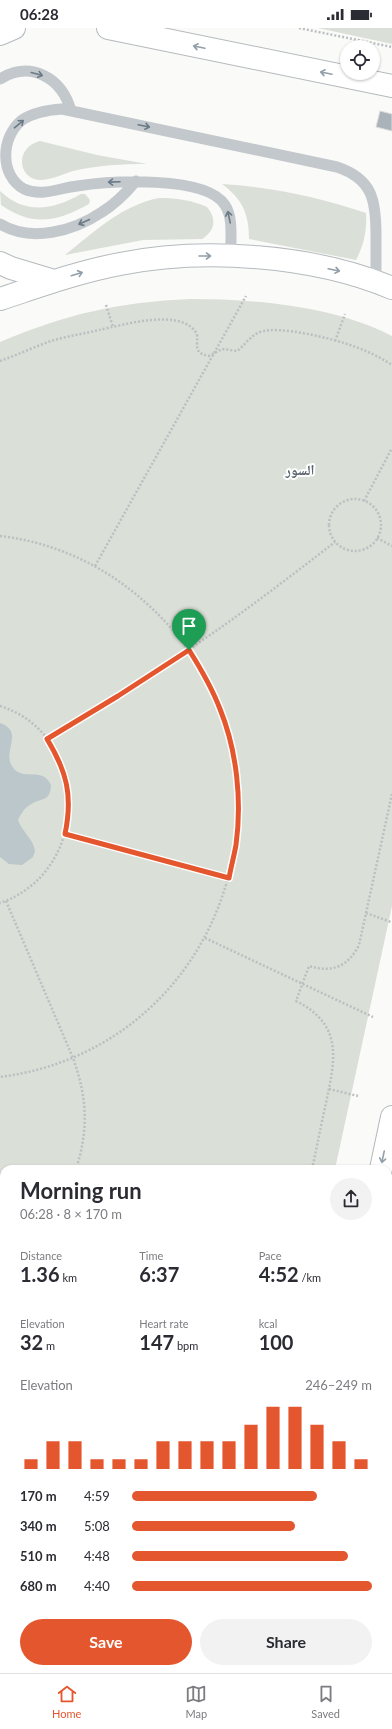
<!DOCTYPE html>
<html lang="en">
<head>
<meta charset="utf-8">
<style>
  body { margin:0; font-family:Lato,"Noto Naskh Arabic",sans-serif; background:#f2f2f3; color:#2b2b33; height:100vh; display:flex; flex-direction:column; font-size:15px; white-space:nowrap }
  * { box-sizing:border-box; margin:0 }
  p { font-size:13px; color:#7c7c81 }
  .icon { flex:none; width:22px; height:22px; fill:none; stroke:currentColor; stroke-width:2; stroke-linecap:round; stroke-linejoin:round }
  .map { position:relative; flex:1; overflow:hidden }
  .side { position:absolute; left:0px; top:1137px; width:392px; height:508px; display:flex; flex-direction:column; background:#fff; border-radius:12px 12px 0 0; box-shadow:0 1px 3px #0004 }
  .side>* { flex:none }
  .fabs { position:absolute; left:340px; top:12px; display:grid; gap:8px }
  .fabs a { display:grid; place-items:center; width:40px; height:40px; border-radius:50%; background:#fff; box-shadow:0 1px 3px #0004; font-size:20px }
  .pin { position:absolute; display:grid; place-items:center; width:34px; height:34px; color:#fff; margin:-41px -17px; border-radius:50% 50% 50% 0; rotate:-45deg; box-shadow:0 0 4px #0007 }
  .pin .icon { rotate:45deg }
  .round { display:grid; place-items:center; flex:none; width:42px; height:42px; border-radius:21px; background:#f2f2f3 }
  .overview { display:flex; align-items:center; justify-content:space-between; height:68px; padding:0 20px }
  h1 { font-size:22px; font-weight:700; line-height:30px }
  .figures { display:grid; grid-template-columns:repeat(3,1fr); gap:6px; height:68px; padding:4px 20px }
  .figures div { display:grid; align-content:center }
  .figures b { font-size:20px; font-weight:700 }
  .figures small { font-size:11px; font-weight:400 }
  .figures p { font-size:11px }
  .chart { height:112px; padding:8px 20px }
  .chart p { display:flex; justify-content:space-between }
  .chart svg { width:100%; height:72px; margin-top:4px; stroke:#e4572e; stroke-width:6 }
  .button { display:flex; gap:8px; margin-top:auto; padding:8px 20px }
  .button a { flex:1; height:46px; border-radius:24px; background:#e4572e; color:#fff; font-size:16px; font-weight:700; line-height:46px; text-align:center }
  .button a+a { background:#f2f2f3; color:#2b2b33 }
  ul { padding:0 20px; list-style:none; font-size:13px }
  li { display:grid; grid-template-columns:64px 48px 1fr; align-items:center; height:30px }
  li i { height:10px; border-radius:5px; background:#e4572e }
  .status { display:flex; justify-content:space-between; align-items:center; height:28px; padding:0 20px; background:#fff; direction:ltr }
  .status svg { height:11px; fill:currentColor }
  .menu { display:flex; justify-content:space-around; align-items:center; height:56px; border-top:1px solid #e1e1e2; background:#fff; font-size:11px; color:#7c7c81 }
  .menu a { display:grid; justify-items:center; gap:2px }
  .menu .active { color:#e4572e }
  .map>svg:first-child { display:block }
  .green { fill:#dadfd7 }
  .water { fill:#bbc7cb }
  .building { fill:#aab3b9; stroke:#dcdcda }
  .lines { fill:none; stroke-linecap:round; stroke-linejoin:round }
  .primary-casing { stroke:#b5babe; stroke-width:24 }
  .trunk-casing { stroke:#b4b9bd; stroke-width:24 }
  .path { stroke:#bbbfc2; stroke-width:2.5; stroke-dasharray:2 2; stroke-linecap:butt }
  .service { stroke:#c3c8cc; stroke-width:11 }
  .minor { stroke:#c3c8cc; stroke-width:22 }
  .primary { stroke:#fff; stroke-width:22 }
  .trunk { stroke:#fff; stroke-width:22 }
  .oneway { stroke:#939fa8 }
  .oneway2 { stroke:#6a7a87 }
  .route-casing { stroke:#fff; stroke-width:8 }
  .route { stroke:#e4572e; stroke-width:5 }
  .labels { text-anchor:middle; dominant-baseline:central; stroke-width:4; stroke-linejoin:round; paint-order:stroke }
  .district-label { font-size:14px; font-weight:bold; fill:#57646e; stroke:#fff }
</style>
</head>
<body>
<div class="status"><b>06:28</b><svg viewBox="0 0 49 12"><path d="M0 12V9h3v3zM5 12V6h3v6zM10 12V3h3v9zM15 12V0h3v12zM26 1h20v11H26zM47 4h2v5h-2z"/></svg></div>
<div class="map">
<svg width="392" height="1645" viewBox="0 0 392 1645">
  <rect width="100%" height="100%" fill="#fafaf8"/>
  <path class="green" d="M 318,0 L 392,0 L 392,16 Z
    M 40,113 L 97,127 L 147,136 C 122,136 98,137 73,143 C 63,146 51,152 40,152 C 17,151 15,119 40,113 Z
    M 222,156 C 272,159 318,169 366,185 C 367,202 364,217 356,232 L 249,211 C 249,185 242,171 222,156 Z
    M 0,163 C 25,187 53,182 81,166 L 85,166 L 90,172 L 89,176 C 56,194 33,199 1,177 Z
    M 159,170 C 177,170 191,172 207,179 C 217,191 215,203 202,211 L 143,212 L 65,227 C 94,204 122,177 159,170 Z
    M 191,271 C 254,271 335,278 392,308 L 392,878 L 335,1141 L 4,1141 L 4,1405 L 0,1404 L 0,314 C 66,286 119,274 191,271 Z"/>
  <path class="water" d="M 0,695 C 25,704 2,723 12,738 C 22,755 42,737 51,757 C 50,775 41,769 30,777 C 24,780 21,786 18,792 C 22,804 33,810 35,823 L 33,829 L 22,837 L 9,836 L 0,829 Z"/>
  <path class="building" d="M 380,83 L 392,86 L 392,103 L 376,99 Z
    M 0,1625 L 4,1626 L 4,1641 L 80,1641 L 97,1645 L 0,1645 Z"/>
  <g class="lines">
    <defs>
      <path id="primary" d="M 108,0 L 392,58
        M 0,6 L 14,0
        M 0,235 L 11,240 L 54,253
        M 0,271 C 40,258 78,244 120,236 C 203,219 314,227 392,260
        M 0,1453 L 4,1454
        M 0,1512 L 4,1513
        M 388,1542 L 392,1543
        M 388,1605 L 392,1606"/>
      <path id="trunk" d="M 381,1141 L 392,1089
        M 388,1366 L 392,1346
        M 388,1392 L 392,1403
        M 205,1641 L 207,1645
        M 266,1645 L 267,1641
        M 328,1645 L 329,1641"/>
    </defs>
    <use href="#primary" class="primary-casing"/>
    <use href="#trunk" class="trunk-casing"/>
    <path class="path" d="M 299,0 L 392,19
      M 106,277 L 113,299
      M 335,313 L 345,286
      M 0,333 C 17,327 34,319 51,313 C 67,308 83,306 99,302 C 123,297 182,279 197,306 C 198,318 193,325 209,328 L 222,321 L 237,323 C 245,317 250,308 260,304 C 279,297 334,311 353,318 C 367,323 380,329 392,337
      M329 497a26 26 0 1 1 52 0a26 26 0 1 1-52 0Z
      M 364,473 L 392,420
      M 0,508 C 54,514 105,538 145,574 C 320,729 233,1019 0,1049
      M 377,510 L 392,518
      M 95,538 L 246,268
      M 0,678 C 92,707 91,844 0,875
      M 47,711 C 94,682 142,653 188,622 C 239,588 287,551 335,514
      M 65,806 L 229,850
      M 6,873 L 73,1030 C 87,1069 89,1101 76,1141
      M 366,885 L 391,894
      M 205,910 L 373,989
      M 329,1061 L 358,1068
      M 312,1141 C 317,1119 321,1097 326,1075 C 335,1032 344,997 296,973 L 309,938 C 332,945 348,939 359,917 L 392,766
      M 0,1225 L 4,1222
      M 0,1383 L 4,1383"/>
    <path class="service" d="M 0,51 C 31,32 62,50 71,83
      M 0,196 C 31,215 74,203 102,184 C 115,176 126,165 136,153
      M 231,228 C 230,212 234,191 225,177 C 206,147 110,153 77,158 C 59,160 42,169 24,161 C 0,148 0,110 22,92 C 34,84 48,82 62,81 L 337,139 C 373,151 376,173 376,207 C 376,223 376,238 376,254"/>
    <path class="minor" d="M 0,1584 L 4,1585
      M 160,1641 L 165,1645"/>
    <use href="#primary" class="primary"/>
    <use href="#trunk" class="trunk"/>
  </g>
  <defs><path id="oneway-shaft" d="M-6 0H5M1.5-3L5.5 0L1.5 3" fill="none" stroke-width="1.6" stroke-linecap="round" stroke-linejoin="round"/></defs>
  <g class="oneway">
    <use href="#oneway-shaft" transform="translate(199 19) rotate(-168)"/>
    <use href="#oneway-shaft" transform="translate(326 45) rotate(-168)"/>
    <use href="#oneway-shaft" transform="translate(205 228)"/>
    <use href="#oneway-shaft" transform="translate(334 242) rotate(12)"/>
    <use href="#oneway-shaft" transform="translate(77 246) rotate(-17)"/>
    <use href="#oneway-shaft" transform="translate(383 1129) rotate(102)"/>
  </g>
  <g class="oneway2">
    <use href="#oneway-shaft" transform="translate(37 46) rotate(15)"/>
    <use href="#oneway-shaft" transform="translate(19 96) rotate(-40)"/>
    <use href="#oneway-shaft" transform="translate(144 98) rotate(12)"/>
    <use href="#oneway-shaft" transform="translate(114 154) rotate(178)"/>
    <use href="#oneway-shaft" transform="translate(229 189) rotate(-102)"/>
    <use href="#oneway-shaft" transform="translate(84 194) rotate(156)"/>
  </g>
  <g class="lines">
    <defs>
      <path id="route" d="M 189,622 C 201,641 212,660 220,681 C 237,723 242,773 236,817 C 234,828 231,839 229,850 L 65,806 C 73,768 67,744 47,711 L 118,668 Z"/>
    </defs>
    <use href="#route" class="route-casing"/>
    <use href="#route" class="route"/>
  </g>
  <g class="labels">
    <g class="district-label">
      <text x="300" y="441">السور</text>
    </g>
  </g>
</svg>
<div class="fabs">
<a><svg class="icon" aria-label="locate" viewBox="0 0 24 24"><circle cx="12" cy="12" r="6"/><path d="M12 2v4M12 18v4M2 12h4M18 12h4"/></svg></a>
</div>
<div class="pin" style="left:189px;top:622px;background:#1e9e55"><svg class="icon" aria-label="arrive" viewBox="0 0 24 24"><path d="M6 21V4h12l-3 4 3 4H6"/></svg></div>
<section class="side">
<div class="overview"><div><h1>Morning run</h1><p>06:28 · 8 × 170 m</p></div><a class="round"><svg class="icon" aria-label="share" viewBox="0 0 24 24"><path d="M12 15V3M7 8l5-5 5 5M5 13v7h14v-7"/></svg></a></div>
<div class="figures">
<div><p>Distance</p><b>1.36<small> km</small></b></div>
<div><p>Time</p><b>6:37</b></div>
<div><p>Pace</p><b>4:52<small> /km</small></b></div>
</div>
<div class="figures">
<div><p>Elevation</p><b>32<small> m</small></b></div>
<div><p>Heart rate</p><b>147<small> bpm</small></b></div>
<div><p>kcal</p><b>100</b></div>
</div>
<div class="chart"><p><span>Elevation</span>246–249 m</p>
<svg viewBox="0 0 160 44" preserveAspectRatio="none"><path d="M5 44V38M15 44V27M25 44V27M35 44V38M45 44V38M55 44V38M65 44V27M75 44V27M85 44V27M95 44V27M105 44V17M115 44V6M125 44V6M135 44V17M145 44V27M155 44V38"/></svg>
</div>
<ul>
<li><b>170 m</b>4:59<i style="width:77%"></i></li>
<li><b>340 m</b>5:08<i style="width:68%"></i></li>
<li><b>510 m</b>4:48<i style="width:90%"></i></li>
<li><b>680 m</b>4:40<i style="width:100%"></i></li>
</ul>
<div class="button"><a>Save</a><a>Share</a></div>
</section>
</div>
<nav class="menu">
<a class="active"><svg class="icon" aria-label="home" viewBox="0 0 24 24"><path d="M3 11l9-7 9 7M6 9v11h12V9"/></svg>Home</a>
<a><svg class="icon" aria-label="map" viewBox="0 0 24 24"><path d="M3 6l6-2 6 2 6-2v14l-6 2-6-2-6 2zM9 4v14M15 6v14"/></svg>Map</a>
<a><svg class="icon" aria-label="saved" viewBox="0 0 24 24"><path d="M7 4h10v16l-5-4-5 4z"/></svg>Saved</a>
</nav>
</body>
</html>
